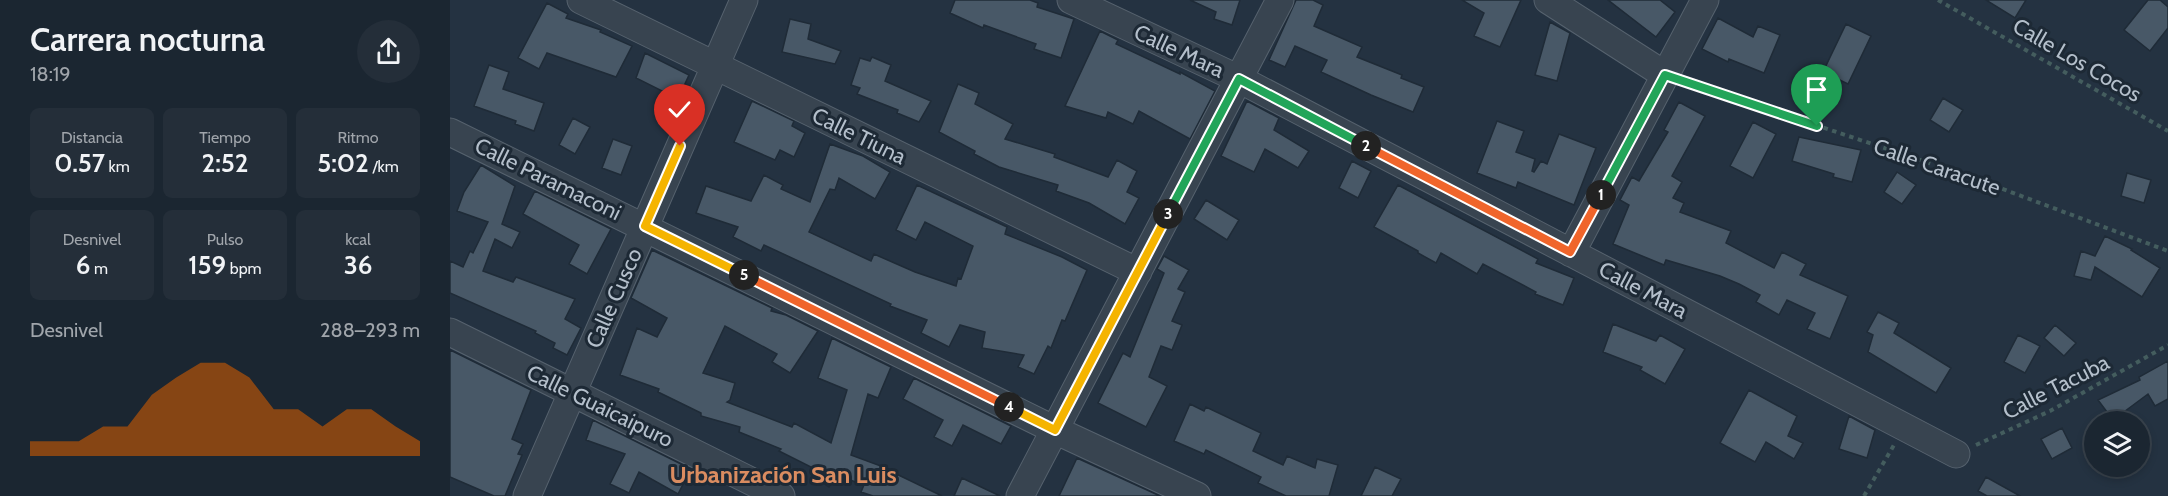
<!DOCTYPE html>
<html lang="es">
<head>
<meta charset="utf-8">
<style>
  body { margin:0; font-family:Cabin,sans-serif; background:#242e39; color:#f1f3f6; height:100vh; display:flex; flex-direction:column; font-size:22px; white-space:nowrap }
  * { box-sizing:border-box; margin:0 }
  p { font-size:20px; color:#a0a5ab }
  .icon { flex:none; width:33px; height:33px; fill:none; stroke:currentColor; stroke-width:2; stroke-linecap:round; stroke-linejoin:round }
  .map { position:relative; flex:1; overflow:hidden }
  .sheet { display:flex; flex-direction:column; background:#1b2631; width:450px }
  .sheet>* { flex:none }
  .tools { position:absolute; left:1634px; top:411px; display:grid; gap:12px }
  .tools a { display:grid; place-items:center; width:66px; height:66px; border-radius:50%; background:#1b2631; box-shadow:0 3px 9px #0003,0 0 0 2px #39434d; font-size:30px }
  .pin { position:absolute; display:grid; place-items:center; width:51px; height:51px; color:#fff; margin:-62px -26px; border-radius:50% 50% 50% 0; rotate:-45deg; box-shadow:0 0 6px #0007 }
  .pin .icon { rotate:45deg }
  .km { position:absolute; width:30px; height:30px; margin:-15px; border-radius:50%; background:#222; color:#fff; font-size:16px; line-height:30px; text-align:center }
  .round { display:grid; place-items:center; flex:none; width:63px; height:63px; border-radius:32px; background:#242e39 }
  .head { display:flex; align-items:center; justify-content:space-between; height:102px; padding:0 30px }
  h1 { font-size:33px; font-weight:600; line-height:45px }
  .metrics { display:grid; grid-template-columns:repeat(3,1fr); gap:9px; height:102px; padding:6px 30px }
  .metrics div { display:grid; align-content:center; border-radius:9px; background:#242e39; text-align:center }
  .metrics b { font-size:26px; font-weight:600 }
  .metrics small { font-size:16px; font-weight:400 }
  .metrics p { font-size:16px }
  .chart { height:168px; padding:12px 30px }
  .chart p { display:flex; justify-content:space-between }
  .chart svg { width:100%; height:108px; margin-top:6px; fill:#b45309; opacity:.7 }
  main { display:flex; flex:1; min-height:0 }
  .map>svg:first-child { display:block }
  .building { fill:#485867; stroke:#1f2b37; stroke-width:1.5 }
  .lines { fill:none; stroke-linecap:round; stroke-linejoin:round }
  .minor-casing { stroke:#56626e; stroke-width:29 }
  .path { stroke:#445d5e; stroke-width:4; stroke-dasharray:4.5 4.5; stroke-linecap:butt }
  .minor { stroke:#384450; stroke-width:27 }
  .split-1-casing { stroke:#fff; stroke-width:12 }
  .split-2-casing { stroke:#fff; stroke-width:12 }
  .split-3-casing { stroke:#fff; stroke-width:12 }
  .split-4-casing { stroke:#fff; stroke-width:12 }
  .split-5-casing { stroke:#fff; stroke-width:12 }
  .split-6-casing { stroke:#fff; stroke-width:12 }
  .split-1 { stroke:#22a559; stroke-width:8 }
  .split-2 { stroke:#f0652b; stroke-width:8 }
  .split-3 { stroke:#22a559; stroke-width:8 }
  .split-4 { stroke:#f5b400; stroke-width:8 }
  .split-5 { stroke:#f0652b; stroke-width:8 }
  .split-6 { stroke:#f5b400; stroke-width:8 }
  .labels { text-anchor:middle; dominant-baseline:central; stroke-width:6; stroke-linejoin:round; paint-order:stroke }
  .street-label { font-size:22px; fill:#b4bfcb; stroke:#1d2935 }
  .neighbourhood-label { font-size:24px; font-weight:bold; fill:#da8c60; stroke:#1d2935 }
</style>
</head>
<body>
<main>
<section class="sheet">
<div class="head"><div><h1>Carrera nocturna</h1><p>18:19</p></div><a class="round"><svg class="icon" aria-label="share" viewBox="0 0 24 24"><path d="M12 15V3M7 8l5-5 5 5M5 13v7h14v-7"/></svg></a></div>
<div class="metrics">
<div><p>Distancia</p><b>0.57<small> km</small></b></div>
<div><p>Tiempo</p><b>2:52</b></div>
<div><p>Ritmo</p><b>5:02<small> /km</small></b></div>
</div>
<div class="metrics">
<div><p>Desnivel</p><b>6<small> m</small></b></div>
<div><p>Pulso</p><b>159<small> bpm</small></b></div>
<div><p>kcal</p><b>36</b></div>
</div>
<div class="chart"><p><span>Desnivel</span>288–293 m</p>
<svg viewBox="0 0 160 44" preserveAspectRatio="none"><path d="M0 44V38L10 38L20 38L30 32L40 32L50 19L60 12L70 6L80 6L90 12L100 25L110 25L120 32L130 25L140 25L150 32L160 38V44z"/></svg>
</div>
</section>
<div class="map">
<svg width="1718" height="496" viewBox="0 0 1718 496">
  <rect width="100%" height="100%" fill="#243241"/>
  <path class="building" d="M 505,0 L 580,0 L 588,3 L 587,7 L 624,19 L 611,58 L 584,49 L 586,44 L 534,25 L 533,28 L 500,13 Z
    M 740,0 L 790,0 L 782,25 L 764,19 L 766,12 Z
    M 846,0 L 863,0 L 873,5 L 864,26 L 912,47 L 907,57 L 952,75 L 951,78 L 974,87 L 963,112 L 921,95 L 871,72 L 877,60 L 845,46 L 835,67 L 819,60 Z
    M 1012,0 L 1071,0 L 1050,47 L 1024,36 L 1034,13 Z
    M 1158,0 L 1210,0 L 1225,12 L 1206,37 Z
    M 1536,0 L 1576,0 L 1565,18 Z
    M 1698,0 L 1710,0 L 1718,7 L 1718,28 L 1700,51 L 1674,30 Z
    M 97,3 L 118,14 L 116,18 L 151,30 L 150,32 L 182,46 L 166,77 L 97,53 L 89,69 L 68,58 Z
    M 1268,18 L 1303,37 L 1308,26 L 1330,35 L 1314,73 L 1279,59 L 1278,62 L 1252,49 Z
    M 340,19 L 361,24 L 358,39 L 391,51 L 385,64 L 332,52 Z
    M 1100,22 L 1120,33 L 1107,81 L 1085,75 Z
    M 1396,24 L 1421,36 L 1398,84 L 1373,72 Z
    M 650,31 L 668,40 L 666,44 L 730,74 L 730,72 L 765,91 L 740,139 L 689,111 L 683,124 L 658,112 L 656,118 L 615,106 Z
    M 195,53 L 239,75 L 228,99 L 186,78 Z
    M 422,57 L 441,65 L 435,81 L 481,101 L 469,122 L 447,113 L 448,110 L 407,94 L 410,88 L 401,85 L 410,58 L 420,61 Z
    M 39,65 L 59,72 L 53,89 L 94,103 L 84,131 L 65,124 L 66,121 L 24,106 Z
    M 508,84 L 529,93 L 525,104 L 563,124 L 555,139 L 605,154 L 604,157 L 658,177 L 667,160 L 687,171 L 677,192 L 689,198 L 675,224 L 639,203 L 606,191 L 608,185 L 549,167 L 524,154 L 525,151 L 489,132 Z
    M 1493,98 L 1513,110 L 1499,132 L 1480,120 Z
    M 302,101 L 344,121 L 342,126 L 355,133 L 344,157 L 330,150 L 325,160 L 284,142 Z
    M 797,101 L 829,118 L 824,130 L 859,151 L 848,168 L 815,149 L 804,172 L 771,156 Z
    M 1229,102 L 1255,116 L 1222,176 L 1232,182 L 1223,198 L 1234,203 L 1230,212 L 1281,231 L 1276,243 L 1324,268 L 1332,252 L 1356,264 L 1350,275 L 1398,296 L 1380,339 L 1357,329 L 1365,313 L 1337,300 L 1329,315 L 1306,302 L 1310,295 L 1289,284 L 1270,276 L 1216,260 L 1214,265 L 1163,244 L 1179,205 L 1170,200 L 1182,177 L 1189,181 L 1218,132 L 1214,130 Z
    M 123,118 L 140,127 L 125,154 L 109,145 Z
    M 1047,121 L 1074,131 L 1066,152 L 1085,159 L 1082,171 L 1084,172 L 1091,161 L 1097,164 L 1109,134 L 1146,148 L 1124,205 L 1068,182 L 1066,188 L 1027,173 Z
    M 1303,122 L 1326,134 L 1303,178 L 1280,166 Z
    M 1349,137 L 1411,150 L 1402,182 L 1383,177 L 1384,174 L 1342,161 Z
    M 163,139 L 182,146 L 171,175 L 152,168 Z
    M 380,144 L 413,156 L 440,172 L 425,199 L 389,178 L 385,190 L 380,189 L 359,232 L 421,261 L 424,254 L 465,272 L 506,286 L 508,278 L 511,279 L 523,246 L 475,222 L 466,240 L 446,230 L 467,185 L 557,227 L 555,234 L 612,257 L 637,270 L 615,321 L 612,320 L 601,348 L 598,346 L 584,374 L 568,367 L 574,355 L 532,348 L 535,332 L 510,325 L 499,347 L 471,333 L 477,320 L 440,306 L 441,304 L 314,245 L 311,251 L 283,237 L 288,227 L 246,213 L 256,186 L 301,201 L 314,175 L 333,185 L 331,189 L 360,202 Z
    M 902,161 L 921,171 L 908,198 L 889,188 Z
    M 31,165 L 65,186 L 52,224 L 70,232 L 62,248 L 45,239 L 33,271 L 63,282 L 66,277 L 125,299 L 115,319 L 131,328 L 117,355 L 103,348 L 105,343 L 85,333 L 86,331 L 0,293 L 0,261 L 13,267 L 20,251 L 23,253 L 38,222 L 7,211 L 14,192 Z
    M 1447,172 L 1466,185 L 1452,204 L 1434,192 Z
    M 1677,173 L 1701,180 L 1694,203 L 1671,196 Z
    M 948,185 L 1088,259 L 1086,263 L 1124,278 L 1113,305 L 1085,294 L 1086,292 L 1033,264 L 1027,274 L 991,253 L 986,263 L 968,253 L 968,251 L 924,227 Z
    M 85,191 L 161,229 L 137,274 L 119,264 L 129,245 L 73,214 Z
    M 756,200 L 789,220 L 777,240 L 744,219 Z
    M 1655,236 L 1682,249 L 1681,250 L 1710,268 L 1692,297 L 1645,267 L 1641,280 L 1624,276 L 1631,251 L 1645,256 Z
    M 202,250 L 322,308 L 321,311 L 336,315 L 368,331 L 340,373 L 322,362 L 327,354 L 275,326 L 253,373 L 285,383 L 280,400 L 277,402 L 342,427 L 344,423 L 381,443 L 397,390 L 368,378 L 382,338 L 441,367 L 428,398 L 418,394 L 401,455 L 439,469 L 438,470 L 492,496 L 423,496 L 411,492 L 414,485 L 386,475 L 379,487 L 363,476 L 367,470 L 329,451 L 331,449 L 289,432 L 290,427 L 251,416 L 251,413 L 208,392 L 209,389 L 170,375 L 187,328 L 207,337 L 217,318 L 181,298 Z
    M 714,256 L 739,270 L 728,289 L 735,292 L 722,321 L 732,325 L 722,350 L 711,346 L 699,377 L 717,386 L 696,427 L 648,403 L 673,353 L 680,357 L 714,273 L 707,269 Z
    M 1428,312 L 1449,323 L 1444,333 L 1501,368 L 1486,393 L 1418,352 L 1423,335 L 1417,332 Z
    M 1163,324 L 1206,341 L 1210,335 L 1235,349 L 1215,384 L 1190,370 L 1192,367 L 1153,352 Z
    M 1605,325 L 1626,343 L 1614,356 L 1594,338 Z
    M 1568,335 L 1590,346 L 1575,373 L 1554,362 Z
    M 0,350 L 81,390 L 62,439 L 73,444 L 68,454 L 72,455 L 55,496 L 44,496 L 0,477 Z
    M 1718,361 L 1718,399 L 1705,406 L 1698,394 L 1663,420 L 1648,400 L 1690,380 L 1689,377 Z
    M 464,378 L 561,426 L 551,444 L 513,425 L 502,446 L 484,437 L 493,420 L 453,399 Z
    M 1299,390 L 1347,416 L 1338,436 L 1353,443 L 1344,459 L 1316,442 L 1305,462 L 1270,443 Z
    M 740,404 L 754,411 L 756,407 L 811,433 L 803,451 L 833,465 L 837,456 L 865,468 L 867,459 L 888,465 L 879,496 L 836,496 L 808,483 L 811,477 L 756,450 L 754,454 L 724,441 Z
    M 1399,416 L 1425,430 L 1417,458 L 1389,449 Z
    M 143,420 L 241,469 L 228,494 L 189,472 L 179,493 L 160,484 L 175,454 L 136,440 Z
    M 1612,428 L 1622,448 L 1602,459 L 1591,439 Z
    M 627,458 L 710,496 L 609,496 Z
    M 925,467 L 951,479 L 942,496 L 911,496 Z
    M 1536,477 L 1570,496 L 1537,496 L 1528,491 Z
    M 512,478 L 550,496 L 504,496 Z"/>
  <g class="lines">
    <defs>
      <path id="minor" d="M 131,0 L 688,272
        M 621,0 L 789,79 L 1506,454
        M 1098,0 L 1215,75
        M 0,132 L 605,430 L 747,496
        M 1121,253 L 1255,0
        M 0,332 L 331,496
        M 77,496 L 294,0
        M 570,496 L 830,0"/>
    </defs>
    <use href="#minor" class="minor-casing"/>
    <path class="path" d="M 1488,0 L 1718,131
      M 1237,82 L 1518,176 L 1718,251
      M 1526,445 L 1600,411 L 1718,345
      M 1414,496 L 1444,445"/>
    <use href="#minor" class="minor"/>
  </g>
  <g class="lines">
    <defs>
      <path id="split-1" d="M 1151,195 L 1215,75 L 1367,126"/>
      <path id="split-2" d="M 916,146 L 1120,252 L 1151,195"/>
      <path id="split-3" d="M 718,214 L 789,79 L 916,146"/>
      <path id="split-4" d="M 559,407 L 605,430 L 718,214"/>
      <path id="split-5" d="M 294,275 L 559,407"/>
      <path id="split-6" d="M 230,146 L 195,226 L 294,275"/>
    </defs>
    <use href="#split-1" class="split-1-casing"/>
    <use href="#split-2" class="split-2-casing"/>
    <use href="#split-3" class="split-3-casing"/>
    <use href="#split-4" class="split-4-casing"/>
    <use href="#split-5" class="split-5-casing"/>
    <use href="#split-6" class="split-6-casing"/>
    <use href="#split-1" class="split-1"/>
    <use href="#split-2" class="split-2"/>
    <use href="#split-3" class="split-3"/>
    <use href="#split-4" class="split-4"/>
    <use href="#split-5" class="split-5"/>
    <use href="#split-6" class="split-6"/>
  </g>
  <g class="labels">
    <g class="street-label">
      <text transform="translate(729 51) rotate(25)">Calle Mara</text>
      <text transform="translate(1627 60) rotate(30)">Calle Los Cocos</text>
      <text transform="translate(409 136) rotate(26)">Calle Tiuna</text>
      <text transform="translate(1487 167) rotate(19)">Calle Caracute</text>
      <text transform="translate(98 179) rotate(26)">Calle Paramaconi</text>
      <text transform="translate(1193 290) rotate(28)">Calle Mara</text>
      <text transform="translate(164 298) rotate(-66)">Calle Cusco</text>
      <text transform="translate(1606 387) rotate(-27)">Calle Tacuba</text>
      <text transform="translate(150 406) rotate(26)">Calle Guaicaipuro</text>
    </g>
    <g class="neighbourhood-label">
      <text x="333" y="474">Urbanización San Luis</text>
    </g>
  </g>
</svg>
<div class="tools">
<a><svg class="icon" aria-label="layers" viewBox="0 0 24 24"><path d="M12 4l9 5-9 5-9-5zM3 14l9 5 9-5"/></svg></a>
</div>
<div class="pin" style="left:1367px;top:126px;background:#1e9e55"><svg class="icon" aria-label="arrive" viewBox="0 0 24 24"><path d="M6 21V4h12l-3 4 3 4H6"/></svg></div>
<div class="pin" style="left:230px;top:146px;background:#d93025"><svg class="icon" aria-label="check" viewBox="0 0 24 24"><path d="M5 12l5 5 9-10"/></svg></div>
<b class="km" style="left:1151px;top:195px">1</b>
<b class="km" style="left:916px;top:146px">2</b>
<b class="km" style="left:718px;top:214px">3</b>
<b class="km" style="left:559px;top:407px">4</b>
<b class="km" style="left:294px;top:275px">5</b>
</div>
</main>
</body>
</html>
